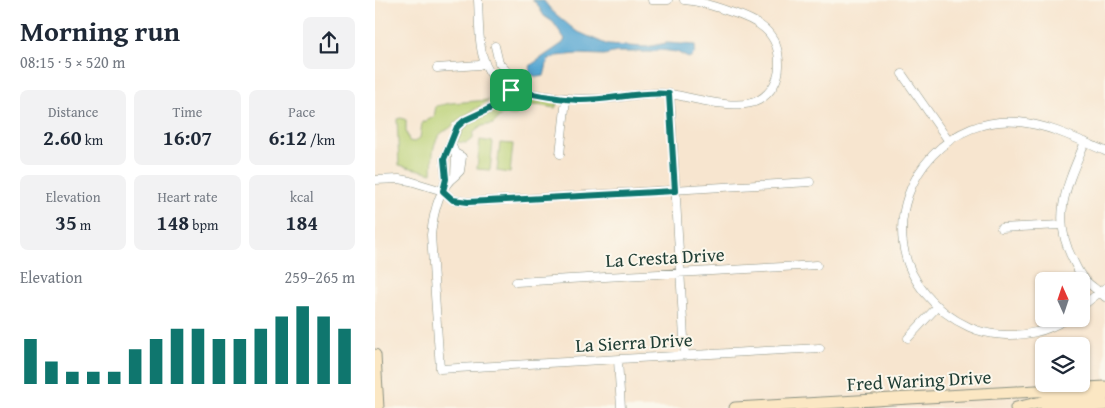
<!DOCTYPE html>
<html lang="en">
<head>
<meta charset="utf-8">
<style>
  body { margin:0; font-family:"Gentium Book Plus",serif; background:#f2f2f3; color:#1f2937; height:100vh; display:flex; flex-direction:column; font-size:19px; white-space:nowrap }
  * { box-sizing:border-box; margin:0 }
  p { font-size:16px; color:#747a83 }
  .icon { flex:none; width:28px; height:28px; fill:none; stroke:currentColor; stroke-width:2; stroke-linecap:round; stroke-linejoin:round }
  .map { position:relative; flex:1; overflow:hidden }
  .sheet { display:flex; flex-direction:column; background:#fff; width:375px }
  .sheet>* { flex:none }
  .needle { width:32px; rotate:357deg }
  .fabs { position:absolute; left:660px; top:272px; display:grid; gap:10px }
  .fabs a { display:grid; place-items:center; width:55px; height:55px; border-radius:8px; background:#fff; box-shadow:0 1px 4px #0004; font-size:25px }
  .pin { position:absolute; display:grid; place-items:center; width:42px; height:42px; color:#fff; margin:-21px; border-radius:10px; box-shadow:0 2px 8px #0006 }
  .round { display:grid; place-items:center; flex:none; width:52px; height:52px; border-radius:8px; background:#f2f2f3 }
  .overview { display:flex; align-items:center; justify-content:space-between; height:85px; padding:0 20px }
  h1 { font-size:28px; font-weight:600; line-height:38px }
  .figures { display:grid; grid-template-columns:repeat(3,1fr); gap:8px; height:85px; padding:5px 20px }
  .figures div { display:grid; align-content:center; border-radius:8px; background:#f2f2f3; text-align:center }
  .figures b { font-size:21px; font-weight:600 }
  .figures small { font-size:14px; font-weight:400 }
  .figures p { font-size:14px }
  .chart { height:140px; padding:10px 20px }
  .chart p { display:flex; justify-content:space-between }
  .chart svg { width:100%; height:90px; margin-top:5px; stroke:#0f766e; stroke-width:6 }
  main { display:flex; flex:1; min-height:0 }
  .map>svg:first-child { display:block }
  .green { fill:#bad075; stroke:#6c8654 }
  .water { fill:#58a7d2; stroke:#3c7283 }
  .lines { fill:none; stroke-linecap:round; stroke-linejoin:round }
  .street-casing { stroke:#8b9182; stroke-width:9 }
  .secondary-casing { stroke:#8b9182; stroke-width:13 }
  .street { stroke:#fff; stroke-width:8 }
  .secondary { stroke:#fbe7c3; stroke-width:11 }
  .route-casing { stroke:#fff; stroke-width:10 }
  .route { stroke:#0f766e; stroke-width:6 }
  .labels { text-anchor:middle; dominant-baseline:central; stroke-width:4; stroke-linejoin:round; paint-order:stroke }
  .street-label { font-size:19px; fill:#1f3d34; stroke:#fbf7ec }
</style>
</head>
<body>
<main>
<section class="sheet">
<div class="overview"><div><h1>Morning run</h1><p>08:15 · 5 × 520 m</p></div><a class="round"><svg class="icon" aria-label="share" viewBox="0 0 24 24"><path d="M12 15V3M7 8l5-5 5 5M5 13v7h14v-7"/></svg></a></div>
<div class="figures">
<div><p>Distance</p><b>2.60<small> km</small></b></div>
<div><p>Time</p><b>16:07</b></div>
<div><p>Pace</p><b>6:12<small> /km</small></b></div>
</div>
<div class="figures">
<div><p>Elevation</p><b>35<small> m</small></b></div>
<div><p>Heart rate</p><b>148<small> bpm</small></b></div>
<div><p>kcal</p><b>184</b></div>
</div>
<div class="chart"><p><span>Elevation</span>259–265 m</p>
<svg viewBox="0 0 160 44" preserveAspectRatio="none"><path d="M5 44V22M15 44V33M25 44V38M35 44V38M45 44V38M55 44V27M65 44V22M75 44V17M85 44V17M95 44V22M105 44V22M115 44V17M125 44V11M135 44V6M145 44V11M155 44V17"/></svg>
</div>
</section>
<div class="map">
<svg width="730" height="408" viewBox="0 0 730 408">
  <rect width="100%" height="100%" fill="#fbf7ec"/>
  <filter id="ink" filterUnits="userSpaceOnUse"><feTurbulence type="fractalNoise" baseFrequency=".02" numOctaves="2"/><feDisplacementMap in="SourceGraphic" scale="10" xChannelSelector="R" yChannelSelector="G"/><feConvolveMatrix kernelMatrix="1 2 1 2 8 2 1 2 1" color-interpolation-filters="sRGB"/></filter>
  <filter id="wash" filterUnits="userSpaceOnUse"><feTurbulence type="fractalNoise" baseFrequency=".0096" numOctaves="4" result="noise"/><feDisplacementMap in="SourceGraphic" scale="20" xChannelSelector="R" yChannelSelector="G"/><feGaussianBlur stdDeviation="1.12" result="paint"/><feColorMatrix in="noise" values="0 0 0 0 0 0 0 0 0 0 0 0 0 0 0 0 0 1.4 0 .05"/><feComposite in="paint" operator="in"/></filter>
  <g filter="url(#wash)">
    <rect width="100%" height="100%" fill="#f7e5cf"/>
    <path class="green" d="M 138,96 L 182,104 L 180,108 C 168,106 154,102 143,109 L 142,114 L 139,116 L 127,115 L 118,124 L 107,126 L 98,133 L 98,139 L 91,143 L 81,142 L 88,130 L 94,124 L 122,109 L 130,99 Z
      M 114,100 C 99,111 90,113 76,127 C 73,130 67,131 64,136 C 56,146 58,161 57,173 L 24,165 L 22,119 L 26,118 L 31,120 L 31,131 L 34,141 L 39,142 L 45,138 L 47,123 L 59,117 L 61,106 L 76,103 Z
      M 105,140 L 118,142 L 115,170 L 102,169 Z
      M 125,143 L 138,144 L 135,173 L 122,171 Z"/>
    <path class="water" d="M 157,0 L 168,0 L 177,11 L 201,31 L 233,45 L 271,47 L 292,43 L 320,45 C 321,51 320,56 313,58 L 302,52 L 285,50 L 276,52 L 242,52 L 229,55 L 202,54 L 182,56 L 173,60 L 169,76 L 162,77 L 157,75 L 154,72 L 156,65 L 188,43 L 190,39 L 178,22 L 169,16 L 162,4 Z"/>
  </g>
  <g filter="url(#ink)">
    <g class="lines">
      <defs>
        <path id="street" d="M 103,0 C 105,30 100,68 129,87 C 135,92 147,92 154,93 C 183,99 209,100 237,98 C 259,96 280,90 301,95 C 321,99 365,111 384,100 C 396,93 404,80 404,66 C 405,31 382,20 353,11 C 339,6 324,1 309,0
          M 277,0 L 293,0
          M 120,46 L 124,63 L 139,79 L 136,90
          M 62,68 L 104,65 L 109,63
          M 527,74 L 573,140
          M 295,94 L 310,356
          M 710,142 C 693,183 675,217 698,260 C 701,266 704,274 710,280 C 716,286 724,291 730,297
          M 76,143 L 81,156 L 80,176 C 63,188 58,216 56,235 L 65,369 L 445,348
          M 185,154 L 191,99
          M 80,176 L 85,171 L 87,157 L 80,153
          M 0,180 L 24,179 L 35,181 L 68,191 L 78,200 L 93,202 L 435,182
          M 69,186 L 71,179 L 69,159 L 83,127 L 90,120 L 116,108 L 122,103 L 131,89
          M 626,228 L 686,225
          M 141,282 L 442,265
          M 706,307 L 730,288
          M 692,319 C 683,324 672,330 661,332 C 641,337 613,336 594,327 C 561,312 533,281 528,244 C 519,177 577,115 644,122 C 674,125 702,139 730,151
          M 533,338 L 563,306
          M 243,360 L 246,408"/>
        <path id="secondary" d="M 0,355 L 3,408
          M 360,408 L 730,387
          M 641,408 L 679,399 L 730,395
          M 671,408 L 730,405"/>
      </defs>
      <use href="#street" class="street-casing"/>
      <use href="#secondary" class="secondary-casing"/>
      <use href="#street" class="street"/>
      <use href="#secondary" class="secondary"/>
    </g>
  </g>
  <g class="lines" filter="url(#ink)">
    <defs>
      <path id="route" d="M 130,89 C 154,93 178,99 203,100 C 233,101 264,91 294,94 L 300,191 L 93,202 L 78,200 L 68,191 L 71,179 L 69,159 L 82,127 L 90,120 L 116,108 L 122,103 Z"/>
    </defs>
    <use href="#route" class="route-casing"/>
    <use href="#route" class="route"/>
  </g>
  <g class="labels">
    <g class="street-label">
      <text transform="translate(290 257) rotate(-3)">La Cresta Drive</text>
      <text transform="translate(259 342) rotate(-3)">La Sierra Drive</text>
      <text transform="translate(544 380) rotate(-3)">Fred Waring Drive</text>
    </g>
  </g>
</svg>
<div class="fabs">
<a><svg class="needle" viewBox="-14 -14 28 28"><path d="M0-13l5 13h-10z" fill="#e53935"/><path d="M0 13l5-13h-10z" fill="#747a83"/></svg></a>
<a><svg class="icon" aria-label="layers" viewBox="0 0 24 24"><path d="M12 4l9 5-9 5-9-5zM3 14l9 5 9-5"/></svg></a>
</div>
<div class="pin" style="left:136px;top:90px;background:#1e9e55"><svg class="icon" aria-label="arrive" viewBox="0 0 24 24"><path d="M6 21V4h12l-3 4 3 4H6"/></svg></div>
</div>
</main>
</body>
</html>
